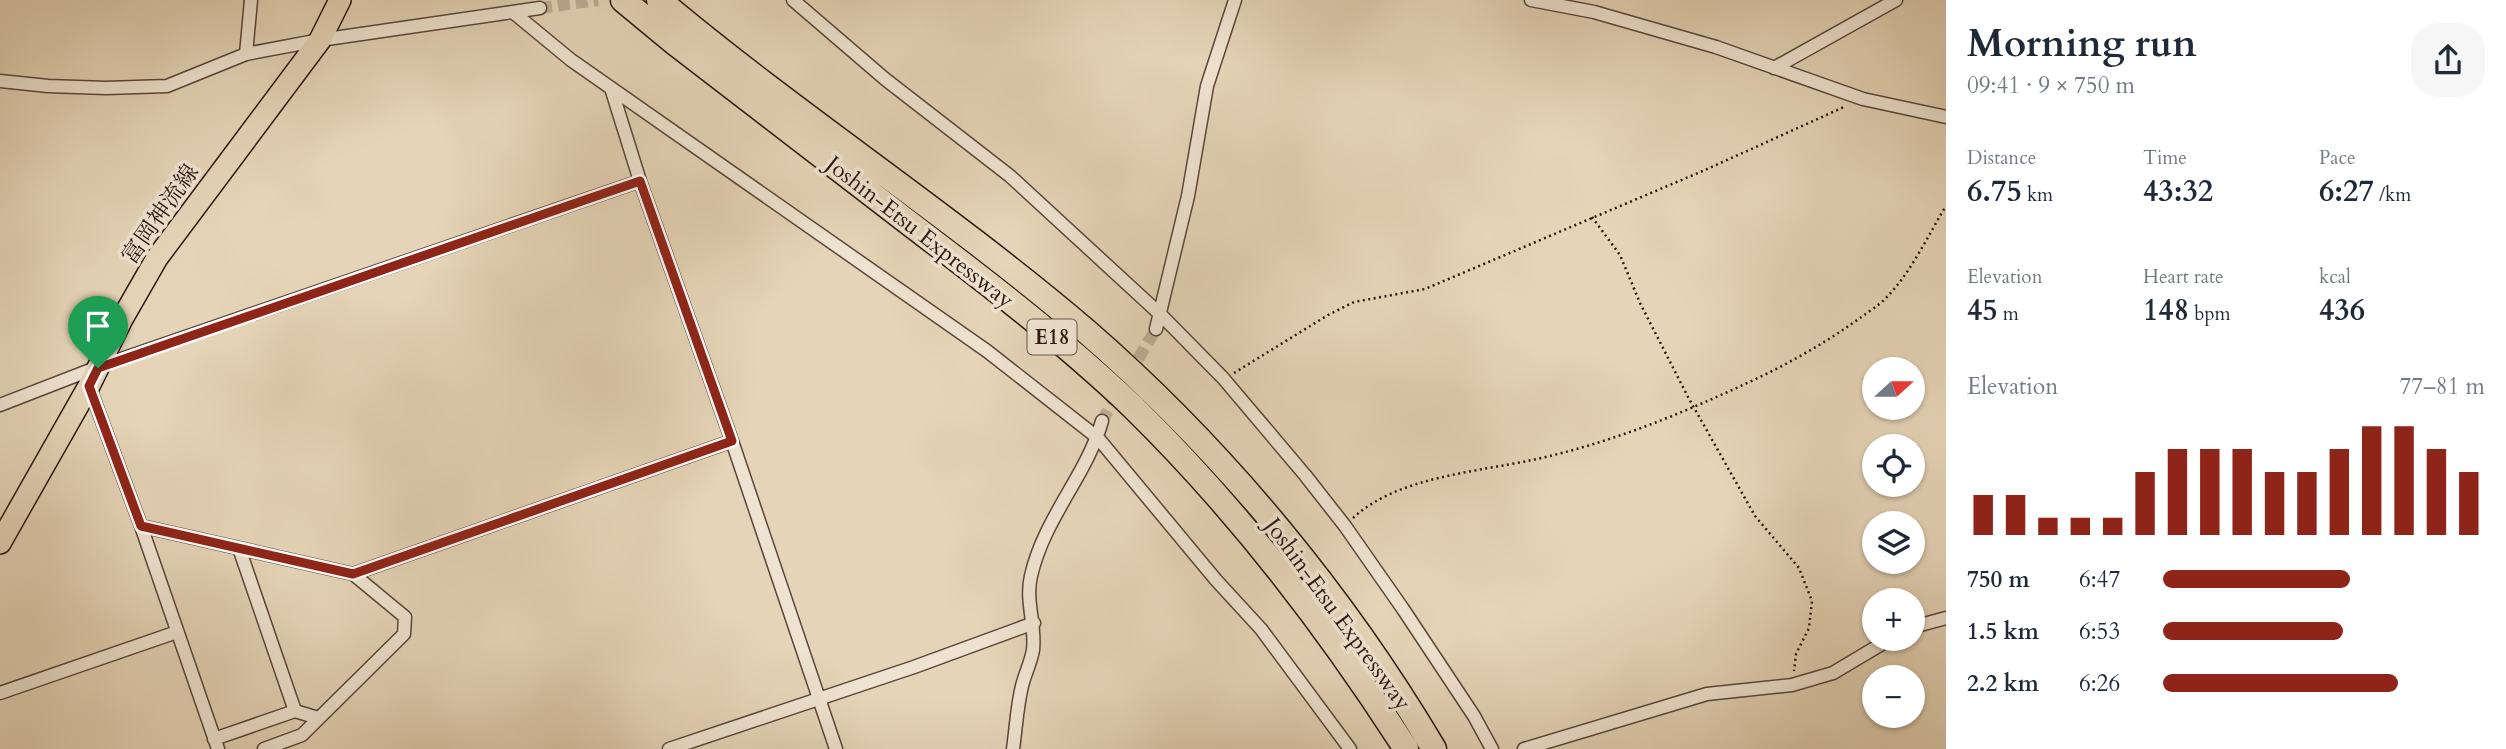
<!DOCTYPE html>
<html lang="en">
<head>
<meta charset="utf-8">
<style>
  body { margin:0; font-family:Cardo,"Noto Serif JP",serif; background:#f6f6f7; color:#1f2937; height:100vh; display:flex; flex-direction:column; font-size:26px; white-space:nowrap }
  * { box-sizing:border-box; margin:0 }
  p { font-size:23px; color:#747a83 }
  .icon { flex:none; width:38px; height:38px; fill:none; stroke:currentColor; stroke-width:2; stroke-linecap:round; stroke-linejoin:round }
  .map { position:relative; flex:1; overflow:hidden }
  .panel { display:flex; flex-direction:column; background:#fff; width:560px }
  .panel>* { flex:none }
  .needle { width:46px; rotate:69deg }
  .fabs { position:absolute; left:1862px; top:357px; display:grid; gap:14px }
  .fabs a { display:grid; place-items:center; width:63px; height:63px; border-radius:50%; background:#fff; box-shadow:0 2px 5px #0004; font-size:35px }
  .pin { position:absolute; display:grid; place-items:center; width:60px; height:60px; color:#fff; margin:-72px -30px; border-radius:50% 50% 50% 0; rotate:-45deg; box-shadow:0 0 7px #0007 }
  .pin .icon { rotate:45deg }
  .round { display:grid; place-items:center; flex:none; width:74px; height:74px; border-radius:28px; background:#f6f6f7 }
  .overview { display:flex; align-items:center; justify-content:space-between; height:119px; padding:0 21px }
  h1 { font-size:38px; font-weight:600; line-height:52px }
  .metrics { display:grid; grid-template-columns:repeat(3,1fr); gap:10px; height:119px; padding:7px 21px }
  .metrics div { display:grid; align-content:center }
  .metrics b { font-size:30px; font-weight:600 }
  .metrics small { font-size:19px; font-weight:400 }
  .metrics p { font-size:19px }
  .chart { height:196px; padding:14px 21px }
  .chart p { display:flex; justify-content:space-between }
  .chart svg { width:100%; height:126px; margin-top:7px; stroke:#8f2418; stroke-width:6 }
  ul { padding:0 21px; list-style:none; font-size:23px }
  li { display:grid; grid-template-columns:112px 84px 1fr; align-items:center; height:52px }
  li i { height:18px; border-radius:9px; background:#8f2418 }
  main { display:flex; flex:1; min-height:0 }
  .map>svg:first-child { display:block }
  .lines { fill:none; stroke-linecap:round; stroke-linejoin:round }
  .minor-tunnel { stroke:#c0ae96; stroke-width:12; stroke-dasharray:12 6; stroke-linecap:butt }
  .minor-casing { stroke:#5a463a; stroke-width:15 }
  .primary-casing { stroke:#2b1710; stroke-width:24 }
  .motorway-casing { stroke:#2b1710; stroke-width:27 }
  .path { stroke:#2b1710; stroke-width:2.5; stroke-dasharray:2 3.5; stroke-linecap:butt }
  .minor { stroke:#eee3d0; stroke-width:12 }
  .primary { stroke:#e5d4b7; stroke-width:21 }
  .motorway { stroke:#e5d4b7; stroke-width:24 }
  .route-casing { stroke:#fff; stroke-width:14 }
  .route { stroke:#8f2418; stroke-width:9 }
  .labels { text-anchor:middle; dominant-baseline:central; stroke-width:7; stroke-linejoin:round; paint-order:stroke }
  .shield { fill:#eee3d0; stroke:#66544a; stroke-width:2 }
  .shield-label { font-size:21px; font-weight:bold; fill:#2b1710 }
  .street-label { font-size:23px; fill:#2b1710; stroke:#eee3d0 }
</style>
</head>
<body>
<main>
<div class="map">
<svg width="1946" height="749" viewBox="0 0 1946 749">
  <rect width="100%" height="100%" fill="#e5d4b7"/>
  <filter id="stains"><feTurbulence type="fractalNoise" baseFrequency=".00286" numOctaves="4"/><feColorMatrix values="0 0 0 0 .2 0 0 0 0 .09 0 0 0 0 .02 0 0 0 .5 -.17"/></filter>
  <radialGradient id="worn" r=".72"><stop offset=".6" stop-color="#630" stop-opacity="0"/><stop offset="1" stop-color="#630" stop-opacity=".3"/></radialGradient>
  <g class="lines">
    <path class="minor-tunnel" d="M 540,8 L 598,0
      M 1129,374 L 1156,329
      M 1102,421 L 1120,390"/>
    <defs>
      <path id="minor" d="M 793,0 L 885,79 L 1010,176 L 1161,315 L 1223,378 L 1305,475 L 1345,526 L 1403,609 L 1474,716 L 1492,749
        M 1531,0 L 1594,12 L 1716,47 L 1863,99 L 1946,117
        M 514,13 L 571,60 L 987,351 L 1098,438 L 1216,580 L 1261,629 L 1350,749
        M 246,54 L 251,0
        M 1774,68 L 1896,0
        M 0,81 L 48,86 L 106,88 L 167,86 L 246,54 L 320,40 L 540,8
        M 611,88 L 640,181 L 732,441 L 836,749
        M 1156,329 L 1188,196 L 1207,86 L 1235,0
        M 89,386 L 141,526 L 218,749
        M 0,405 L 98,367 L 640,181
        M 141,526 L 353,574 L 405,617 L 404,634 L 302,735 L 264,749
        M 239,548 L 295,711 L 318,718
        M 353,574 L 732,441
        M 1913,627 L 1946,618
        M 0,693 L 177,632
        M 214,739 L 295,711
        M 669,749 L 914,667 L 1034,623
        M 1013,749 C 1016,728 1017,706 1022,686 C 1025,674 1031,662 1033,650 C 1036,625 1025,601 1031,576 C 1044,518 1087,475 1102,421
        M 1524,749 L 1707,694 L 1792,685 L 1833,673 L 1890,639"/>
      <path id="primary" d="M 0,543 L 89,386 L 122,319 L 157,258 L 320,40 L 340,0"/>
      <path id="motorway" d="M 623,0 L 675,43 C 754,104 834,165 913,226 C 988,283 1065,342 1133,407 C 1238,510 1327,626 1406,749
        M 659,0 C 797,116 949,214 1086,331 C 1222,449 1342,594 1434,749"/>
    </defs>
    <use href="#minor" class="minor-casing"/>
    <use href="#primary" class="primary-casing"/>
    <use href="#motorway" class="motorway-casing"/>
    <path class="path" d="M 1592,217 L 1620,255 L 1640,303 L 1688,397 L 1755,516 L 1799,568 L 1812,601 L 1809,628 L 1796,654 L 1794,671
      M 1234,373 L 1328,315 L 1354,302 L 1425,289 L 1705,170 L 1844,107
      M 1353,518 C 1397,477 1476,472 1532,460 C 1612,443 1686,412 1760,377 C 1795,360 1828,341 1860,318 C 1868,312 1878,306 1885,299 C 1911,273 1927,237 1946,206"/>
    <use href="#minor" class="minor"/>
    <use href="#primary" class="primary"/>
    <use href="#motorway" class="motorway"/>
  </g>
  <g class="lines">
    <defs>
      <path id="route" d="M 640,181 L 732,441 L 353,574 L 141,526 L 89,386 L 98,368 Z"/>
    </defs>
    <use href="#route" class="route-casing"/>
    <use href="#route" class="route"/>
  </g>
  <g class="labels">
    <rect class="shield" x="1027.5" y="319.5" width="49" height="35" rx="5"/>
    <g class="shield-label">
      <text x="1052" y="337">E18</text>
    </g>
    <g class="street-label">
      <text transform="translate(160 214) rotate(-55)">富岡神流線</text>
      <text transform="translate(920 232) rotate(38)">Joshin-Etsu Expressway</text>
      <text transform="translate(1338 614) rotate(54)">Joshin-Etsu Expressway</text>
    </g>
  </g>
  <rect width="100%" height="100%" filter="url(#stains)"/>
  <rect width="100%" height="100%" fill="url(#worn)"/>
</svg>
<div class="fabs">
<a><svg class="needle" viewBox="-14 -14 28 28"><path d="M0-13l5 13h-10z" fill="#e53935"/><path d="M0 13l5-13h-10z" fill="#747a83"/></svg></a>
<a><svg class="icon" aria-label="locate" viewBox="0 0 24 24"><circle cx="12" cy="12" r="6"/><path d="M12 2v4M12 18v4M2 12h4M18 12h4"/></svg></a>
<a><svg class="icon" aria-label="layers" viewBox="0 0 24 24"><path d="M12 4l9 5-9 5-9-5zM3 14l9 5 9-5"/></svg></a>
<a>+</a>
<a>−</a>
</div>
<div class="pin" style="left:98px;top:368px;background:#1e9e55"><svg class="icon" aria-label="arrive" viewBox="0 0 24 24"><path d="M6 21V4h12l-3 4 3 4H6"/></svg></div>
</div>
<section class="panel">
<div class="overview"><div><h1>Morning run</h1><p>09:41 · 9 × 750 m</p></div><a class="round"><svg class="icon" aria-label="share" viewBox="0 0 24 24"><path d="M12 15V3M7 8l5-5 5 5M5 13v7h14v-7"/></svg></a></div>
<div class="metrics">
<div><p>Distance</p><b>6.75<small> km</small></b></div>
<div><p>Time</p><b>43:32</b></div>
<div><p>Pace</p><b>6:27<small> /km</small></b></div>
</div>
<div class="metrics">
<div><p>Elevation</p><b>45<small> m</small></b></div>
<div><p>Heart rate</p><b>148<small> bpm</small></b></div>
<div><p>kcal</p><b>436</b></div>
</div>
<div class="chart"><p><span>Elevation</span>77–81 m</p>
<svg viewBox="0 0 160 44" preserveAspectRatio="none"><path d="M5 44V30M15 44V30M25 44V38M35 44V38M45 44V38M55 44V22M65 44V14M75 44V14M85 44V14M95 44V22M105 44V22M115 44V14M125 44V6M135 44V6M145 44V14M155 44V22"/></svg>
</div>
<ul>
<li><b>750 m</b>6:47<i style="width:58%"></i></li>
<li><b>1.5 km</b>6:53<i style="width:56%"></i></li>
<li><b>2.2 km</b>6:26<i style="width:73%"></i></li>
</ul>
</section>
</main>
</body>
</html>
